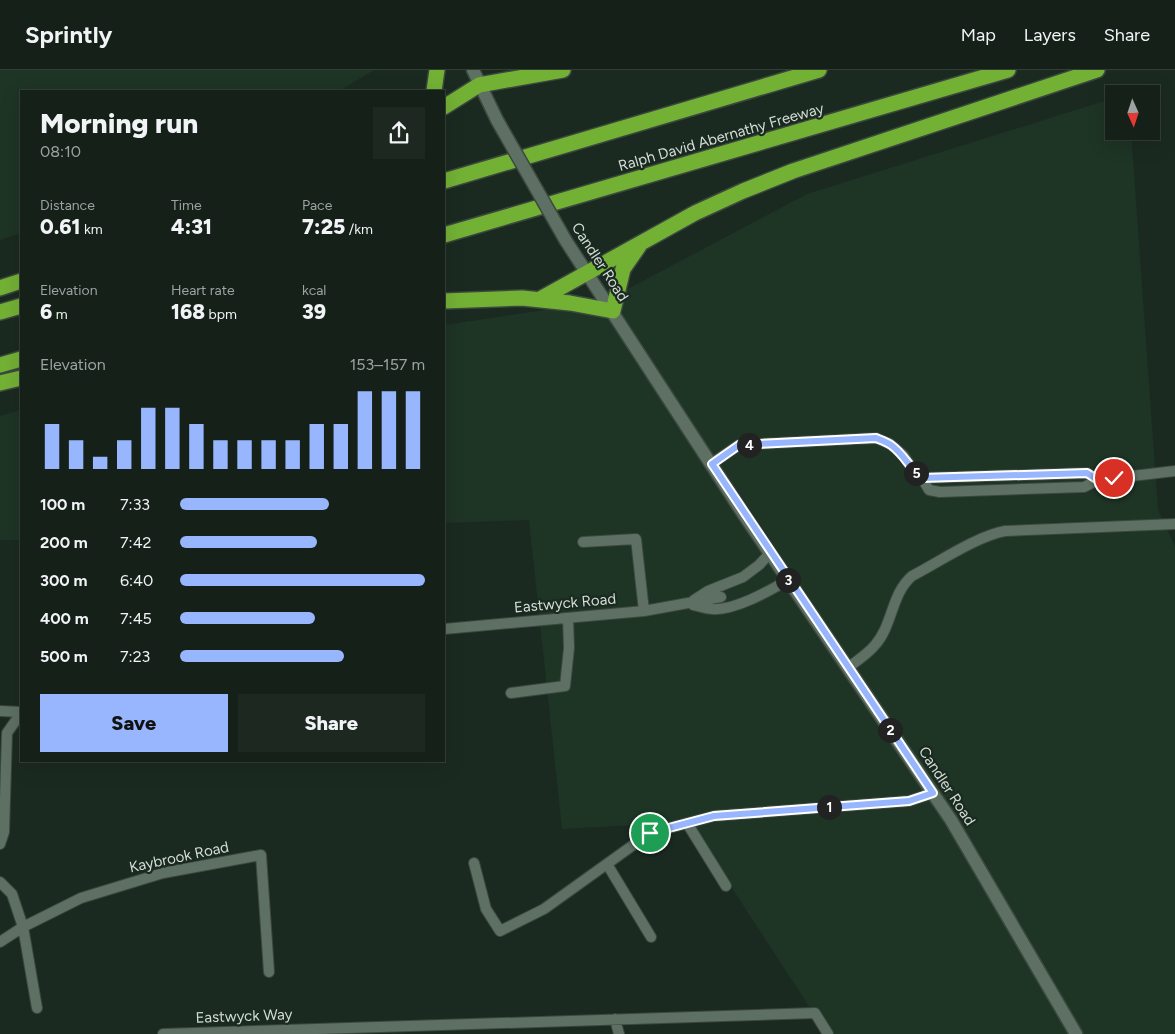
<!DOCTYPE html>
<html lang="en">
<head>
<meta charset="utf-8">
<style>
  body { margin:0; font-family:Figtree,sans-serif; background:#1d2821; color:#f1f3f6; height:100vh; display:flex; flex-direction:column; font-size:19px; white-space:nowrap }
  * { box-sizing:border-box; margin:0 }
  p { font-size:16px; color:#9da3a2 }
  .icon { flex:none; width:28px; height:28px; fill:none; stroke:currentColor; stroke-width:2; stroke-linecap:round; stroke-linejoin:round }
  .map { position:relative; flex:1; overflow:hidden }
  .panel { position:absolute; left:20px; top:20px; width:425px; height:672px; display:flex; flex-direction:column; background:#142018; border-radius:0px; box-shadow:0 5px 20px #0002,0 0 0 1px #333e37 }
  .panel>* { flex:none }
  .needle { width:32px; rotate:177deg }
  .fabs { position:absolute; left:1105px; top:15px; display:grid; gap:10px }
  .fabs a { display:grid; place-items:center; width:55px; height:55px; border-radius:0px; background:#142018; box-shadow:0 5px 20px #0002,0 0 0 1px #333e37; font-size:25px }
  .pin { position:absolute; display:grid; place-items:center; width:42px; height:42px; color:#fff; margin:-21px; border:2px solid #fff; border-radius:50%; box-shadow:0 1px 5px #0007 }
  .km { position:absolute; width:25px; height:25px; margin:-12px; border-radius:50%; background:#222; color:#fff; font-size:14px; line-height:25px; text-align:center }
  .round { display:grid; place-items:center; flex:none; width:52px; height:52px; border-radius:0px; background:#1d2821 }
  .summary { display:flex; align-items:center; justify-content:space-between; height:85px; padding:0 20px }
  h1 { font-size:28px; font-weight:800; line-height:38px }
  .metrics { display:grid; grid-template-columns:repeat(3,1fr); gap:8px; height:85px; padding:5px 20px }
  .metrics div { display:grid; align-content:center }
  .metrics b { font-size:21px; font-weight:800 }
  .metrics small { font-size:14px; font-weight:400 }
  .metrics p { font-size:14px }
  .chart { height:140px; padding:10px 20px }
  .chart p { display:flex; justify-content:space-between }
  .chart svg { width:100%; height:90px; margin-top:5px; stroke:#97b6fd; stroke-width:6 }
  .action { display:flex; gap:10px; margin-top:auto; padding:10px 20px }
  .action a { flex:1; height:58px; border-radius:0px; background:#97b6fd; color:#111; font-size:20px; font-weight:800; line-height:58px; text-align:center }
  .action a+a { background:#1d2821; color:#f1f3f6 }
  ul { padding:0 20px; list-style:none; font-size:16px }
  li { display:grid; grid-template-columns:80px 60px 1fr; align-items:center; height:38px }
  li i { height:12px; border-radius:6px; background:#97b6fd }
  header { display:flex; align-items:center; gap:30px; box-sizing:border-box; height:70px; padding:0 25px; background:#142018; border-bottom:1px solid #333e37 }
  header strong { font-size:24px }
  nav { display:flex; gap:28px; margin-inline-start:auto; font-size:18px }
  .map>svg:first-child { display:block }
  .built { fill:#1e3425 }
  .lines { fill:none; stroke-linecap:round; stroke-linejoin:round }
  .minor-casing { stroke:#3b483e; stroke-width:12 }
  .secondary-casing { stroke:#3b483e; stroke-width:15 }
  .motorway-casing { stroke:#3b483e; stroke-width:18 }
  .minor { stroke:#5e7063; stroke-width:10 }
  .secondary { stroke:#5e7063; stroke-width:12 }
  .motorway { stroke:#73b135; stroke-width:15 }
  .secondary-bridge-casing { stroke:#3b483e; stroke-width:15; stroke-linecap:butt }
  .secondary-bridge { stroke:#5e7063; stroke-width:12 }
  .route-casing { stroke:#fff; stroke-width:10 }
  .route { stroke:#97b6fd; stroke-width:6 }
  .labels { text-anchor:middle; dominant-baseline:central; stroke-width:4.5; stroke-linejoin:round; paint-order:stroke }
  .street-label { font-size:15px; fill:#d3ddd6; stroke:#1b2a20 }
</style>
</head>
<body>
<header>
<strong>Sprintly</strong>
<nav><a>Map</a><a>Layers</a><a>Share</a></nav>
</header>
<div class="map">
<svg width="1175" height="964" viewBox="0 0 1175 964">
  <rect width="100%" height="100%" fill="#1b2a20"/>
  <path class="built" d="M 0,0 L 374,0 L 339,21 L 21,21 L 21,163 L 0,170 Z
    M 1114,28 L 1114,61 L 1131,61 L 1158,440 L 1175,476 L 1175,964 L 827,964 L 689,752 L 562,759 L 529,450 L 444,453 L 444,255 L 605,231 L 807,124 Z
    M 21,340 L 21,470 L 0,470 L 0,346 Z"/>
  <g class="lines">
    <defs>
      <path id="minor" d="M 711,394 L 739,375 L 876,368 L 890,374 L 903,385 L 914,401 L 922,408 L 929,420 L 940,422 L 1084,417 L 1098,410 L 1175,401
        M 922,408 L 1087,403 L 1098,410
        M 583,472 L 636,469 L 644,541
        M 694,530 L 708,521 L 743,507 L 759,495 L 770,483
        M 693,535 C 699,536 705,539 712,539 C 734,541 769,521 788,510
        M 444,559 L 644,541 L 721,527
        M 848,598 C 856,591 868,584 875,575 C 893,555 891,524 912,506 C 939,492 977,466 1005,461 L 1175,454
        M 511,623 L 565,616 L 569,578 L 568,548
        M 0,641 L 21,642
        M 687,753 L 726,816
        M 0,774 L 4,762 L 7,663 L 21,643
        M 474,793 L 486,839 L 500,861 L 544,839 L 650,763 L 714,746 L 909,731 L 933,723
        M 607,794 L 651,867
        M 0,812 L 12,824 L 23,857 L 37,938
        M 0,872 L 23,857 L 81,828 L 163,803 L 261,785 L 269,902
        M 615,949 L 619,964
        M 163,964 L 815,943 L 828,964"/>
      <path id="secondary" d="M 473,0 L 497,50
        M 566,171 L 744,445 L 951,750 L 1076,964"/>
      <path id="motorway" d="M 434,21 L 437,0
        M 444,37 L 479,15 L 563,0
        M 444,111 L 819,0
        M 444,165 L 1008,0
        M 0,218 L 21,211
        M 540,229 L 695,143 L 743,121 L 793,101 L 1097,0
        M 444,231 L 522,228 L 570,233 L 613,241 L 623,199 L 639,176
        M 0,242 L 21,236
        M 0,295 L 21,289
        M 0,313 L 21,308"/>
    </defs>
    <use href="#minor" class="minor-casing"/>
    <use href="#secondary" class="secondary-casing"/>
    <use href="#motorway" class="motorway-casing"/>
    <use href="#minor" class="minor"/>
    <use href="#secondary" class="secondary"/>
    <use href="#motorway" class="motorway"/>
    <defs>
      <path id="secondary-bridge" d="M 497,50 L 566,171"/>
    </defs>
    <use href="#secondary-bridge" class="secondary-bridge-casing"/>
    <use href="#secondary-bridge" class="secondary-bridge"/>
  </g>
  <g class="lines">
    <defs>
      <path id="route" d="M 650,763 L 714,746 L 909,731 L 933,723 L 712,394 L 739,375 L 876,368 C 881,370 887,372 891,375 C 904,384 910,399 922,408 L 1087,403 L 1098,410 L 1114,408"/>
    </defs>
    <use href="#route" class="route-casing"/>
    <use href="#route" class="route"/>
  </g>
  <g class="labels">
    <g class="street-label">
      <text transform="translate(721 67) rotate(-16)">Ralph David Abernathy Freeway</text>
      <text transform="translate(600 192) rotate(57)">Candler Road</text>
      <text transform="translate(565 533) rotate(-5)">Eastwyck Road</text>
      <text transform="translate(947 716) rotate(57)">Candler Road</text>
      <text transform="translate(179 787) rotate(-12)">Kaybrook Road</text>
      <text transform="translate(244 946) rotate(-2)">Eastwyck Way</text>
    </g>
  </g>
</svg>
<div class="fabs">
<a><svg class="needle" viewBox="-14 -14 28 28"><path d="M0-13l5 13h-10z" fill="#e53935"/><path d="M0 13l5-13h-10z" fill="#9da3a2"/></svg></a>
</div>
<div class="pin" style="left:650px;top:763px;background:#1e9e55"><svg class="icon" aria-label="arrive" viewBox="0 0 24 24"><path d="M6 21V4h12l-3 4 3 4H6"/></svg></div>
<div class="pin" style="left:1114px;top:408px;background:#d93025"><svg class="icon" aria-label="check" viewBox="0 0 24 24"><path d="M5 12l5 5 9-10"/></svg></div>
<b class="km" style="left:829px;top:737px">1</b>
<b class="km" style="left:890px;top:660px">2</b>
<b class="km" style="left:788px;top:510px">3</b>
<b class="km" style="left:749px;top:375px">4</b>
<b class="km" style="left:916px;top:403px">5</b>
<section class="panel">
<div class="summary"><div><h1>Morning run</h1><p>08:10</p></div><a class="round"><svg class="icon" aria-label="share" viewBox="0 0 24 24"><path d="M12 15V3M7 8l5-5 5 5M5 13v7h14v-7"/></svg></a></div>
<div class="metrics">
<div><p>Distance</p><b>0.61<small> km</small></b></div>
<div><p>Time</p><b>4:31</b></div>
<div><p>Pace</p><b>7:25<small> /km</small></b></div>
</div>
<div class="metrics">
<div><p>Elevation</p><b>6<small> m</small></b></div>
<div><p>Heart rate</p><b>168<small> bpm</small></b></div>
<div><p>kcal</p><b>39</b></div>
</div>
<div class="chart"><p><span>Elevation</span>153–157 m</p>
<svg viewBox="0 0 160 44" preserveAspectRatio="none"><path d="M5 44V22M15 44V30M25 44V38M35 44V30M45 44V14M55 44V14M65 44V22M75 44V30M85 44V30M95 44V30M105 44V30M115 44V22M125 44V22M135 44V6M145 44V6M155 44V6"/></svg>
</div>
<ul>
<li><b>100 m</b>7:33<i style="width:61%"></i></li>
<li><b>200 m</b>7:42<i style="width:56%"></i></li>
<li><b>300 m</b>6:40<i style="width:100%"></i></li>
<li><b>400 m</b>7:45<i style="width:55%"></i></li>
<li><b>500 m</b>7:23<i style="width:67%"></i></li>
</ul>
<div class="action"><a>Save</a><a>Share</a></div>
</section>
</div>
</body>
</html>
